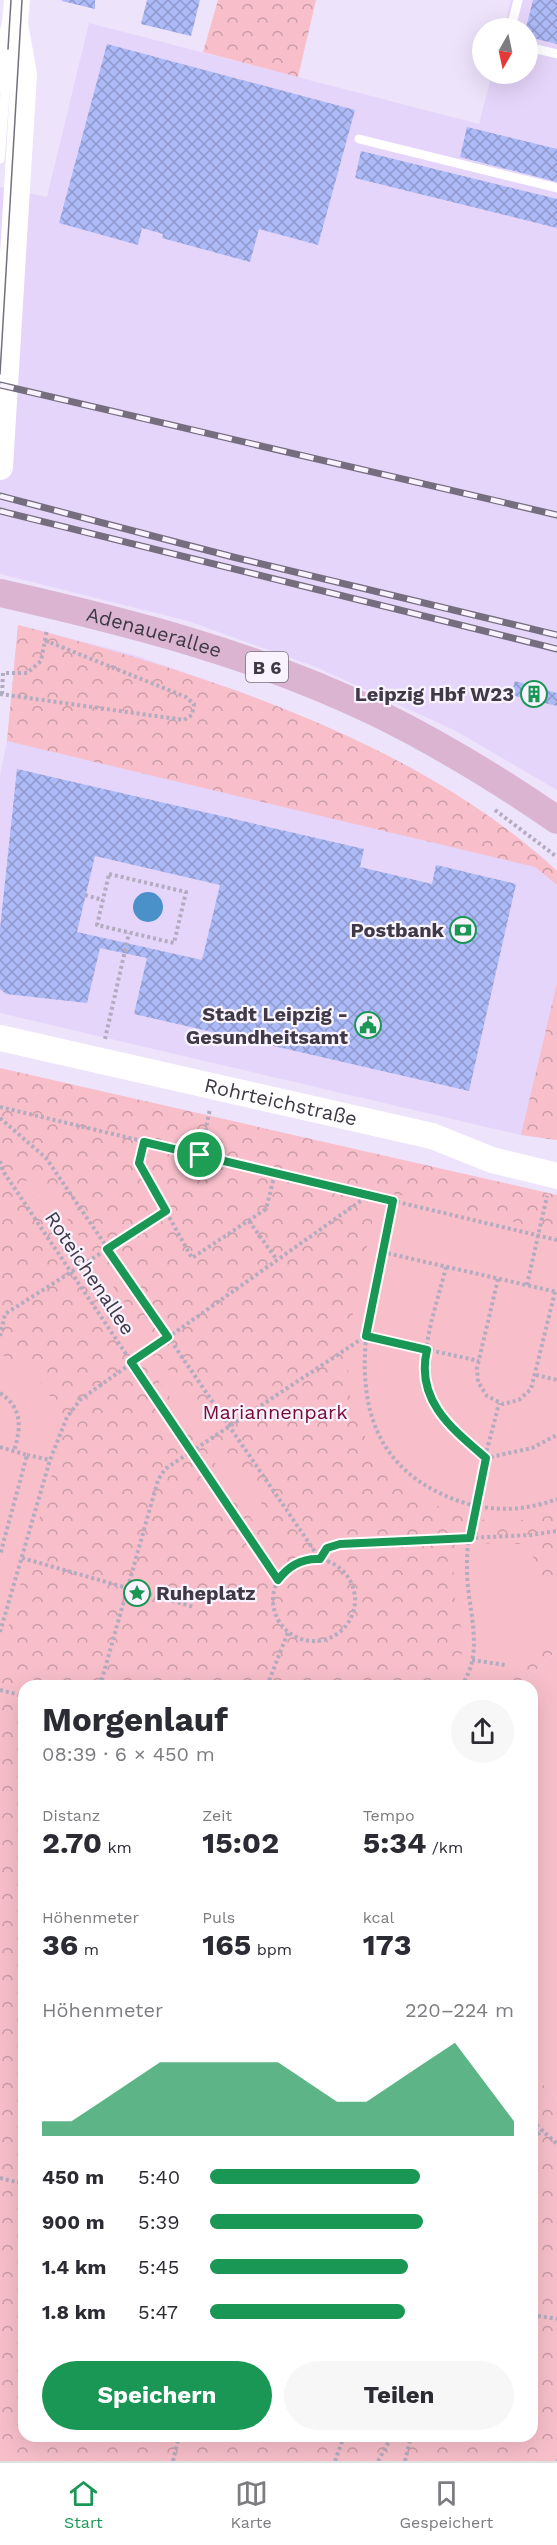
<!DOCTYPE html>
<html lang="de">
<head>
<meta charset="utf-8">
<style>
  body { margin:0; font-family:"Work Sans",sans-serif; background:#f7f7f7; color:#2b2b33; height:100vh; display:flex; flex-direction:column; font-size:22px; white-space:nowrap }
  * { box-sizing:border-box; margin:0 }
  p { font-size:20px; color:#7c7c81 }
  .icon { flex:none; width:33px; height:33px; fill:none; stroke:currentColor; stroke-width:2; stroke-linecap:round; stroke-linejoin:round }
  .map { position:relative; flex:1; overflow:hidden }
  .panel { position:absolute; left:18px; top:1680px; width:520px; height:762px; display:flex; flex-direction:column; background:#fff; border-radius:18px; box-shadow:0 6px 24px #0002 }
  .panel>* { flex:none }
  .needle { width:39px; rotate:189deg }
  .buttons { position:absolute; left:472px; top:18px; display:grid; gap:12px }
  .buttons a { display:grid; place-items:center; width:66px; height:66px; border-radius:50%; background:#fff; box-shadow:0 6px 24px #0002; font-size:30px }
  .pin { position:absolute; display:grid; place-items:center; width:51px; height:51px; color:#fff; margin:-26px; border:3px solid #fff; border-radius:50%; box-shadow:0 2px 6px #0007 }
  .round { display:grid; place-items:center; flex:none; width:63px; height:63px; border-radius:32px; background:#f7f7f7 }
  .summary { display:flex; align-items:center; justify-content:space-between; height:102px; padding:0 24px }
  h1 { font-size:33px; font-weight:700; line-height:45px }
  .stats { display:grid; grid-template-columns:repeat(3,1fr); gap:9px; height:102px; padding:6px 24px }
  .stats div { display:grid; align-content:center }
  .stats b { font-size:30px; font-weight:700 }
  .stats small { font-size:16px; font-weight:400 }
  .stats p { font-size:16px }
  .chart { height:168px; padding:12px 24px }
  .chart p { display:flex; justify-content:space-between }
  .chart svg { width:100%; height:108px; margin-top:6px; fill:#1a9755; opacity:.7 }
  .action { display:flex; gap:12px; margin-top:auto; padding:12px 24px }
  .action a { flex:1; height:69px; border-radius:36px; background:#1a9755; color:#fff; font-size:24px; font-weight:700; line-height:69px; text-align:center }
  .action a+a { background:#f7f7f7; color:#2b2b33 }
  ul { padding:0 24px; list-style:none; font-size:20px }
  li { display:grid; grid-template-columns:96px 72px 1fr; align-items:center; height:45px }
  li i { height:15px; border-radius:8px; background:#1a9755 }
  .tab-bar { display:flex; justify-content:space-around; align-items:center; height:84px; border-top:2px solid #e1e1e2; background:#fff; font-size:16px; color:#7c7c81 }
  .tab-bar a { display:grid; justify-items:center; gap:3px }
  .tab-bar .active { color:#1a9755 }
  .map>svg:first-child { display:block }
  .built { fill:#e5d5fa }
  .forest { fill:url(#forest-crowns) }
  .garden { fill:#f8bfca }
  .water { fill:#4a91ca }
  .building { fill:url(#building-cross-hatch); fill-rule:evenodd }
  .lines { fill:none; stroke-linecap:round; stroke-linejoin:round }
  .path { stroke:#b3abbf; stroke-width:4; stroke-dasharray:3 3; stroke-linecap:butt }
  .lane { stroke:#fff; stroke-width:9 }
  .secondary { stroke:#fff; stroke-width:26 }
  .primary { stroke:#dab4d1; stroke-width:28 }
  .tram { stroke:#756e7e; stroke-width:1.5 }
  .rail-casing { stroke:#756e7e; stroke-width:7 }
  .rail { stroke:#f8f3ff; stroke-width:4.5; stroke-dasharray:14; stroke-linecap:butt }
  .route-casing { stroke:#fff; stroke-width:12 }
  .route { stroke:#1a9755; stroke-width:8 }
  .labels { text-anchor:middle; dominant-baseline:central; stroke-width:4.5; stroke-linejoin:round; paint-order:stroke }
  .shield { fill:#f8f3ff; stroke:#76717d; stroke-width:1.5 }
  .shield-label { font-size:18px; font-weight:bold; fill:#3e3945 }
  .street-label { font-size:20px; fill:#3e3945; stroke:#f8f3ff }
  .poi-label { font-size:20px; font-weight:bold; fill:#3e3945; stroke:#f8f3ff; text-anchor:end }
  .park-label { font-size:20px; fill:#790c36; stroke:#f8f3ff }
</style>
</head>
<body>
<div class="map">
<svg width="557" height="2461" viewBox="0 0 557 2461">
  <defs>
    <pattern id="forest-crowns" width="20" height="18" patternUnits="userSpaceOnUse" patternTransform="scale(1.5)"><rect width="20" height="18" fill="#f8bfca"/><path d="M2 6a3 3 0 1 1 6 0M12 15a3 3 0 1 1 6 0" fill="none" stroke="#ca9ca6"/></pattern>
    <pattern id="building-cross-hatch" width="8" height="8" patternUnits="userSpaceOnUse" patternTransform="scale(1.5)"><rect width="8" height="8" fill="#adbaf8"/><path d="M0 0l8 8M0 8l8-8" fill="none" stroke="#8e98cb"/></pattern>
  </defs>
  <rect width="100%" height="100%" fill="#ede3fb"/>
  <path class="built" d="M 511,0 L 557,0 L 557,790 L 454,730 L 316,667 L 188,621 L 0,574 L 0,187 L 47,197 L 89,23 L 479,124 L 492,74 L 528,74 L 528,28 L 504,28 Z
    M 18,625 L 131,654 L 241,692 L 321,725 L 401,763 L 474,807 L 541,856 L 557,871 L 557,1140 L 521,1135 L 0,1013 L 0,776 L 7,741 Z"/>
  <path class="forest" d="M 218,0 L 316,0 L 298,77 L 203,52 Z
    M 18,625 C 200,672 416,740 557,871 L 557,885 L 535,867 L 7,741 Z
    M 557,983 L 557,1140 L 521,1135 Z
    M 0,1068 L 557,1195 L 557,1650 L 520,1686 L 24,1686 L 24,2436 L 532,2436 L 533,2075 L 557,2098 L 557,2461 L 0,2461 Z"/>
  <path class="garden" d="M 36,1174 L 89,1250 L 76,1259 L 23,1183 Z
    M 379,1190 L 557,1232 L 557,1515 L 499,1523 L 448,1512 L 403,1485 L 368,1444 L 349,1394 L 347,1341 Z
    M 98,1264 L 150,1341 L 137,1350 L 84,1273 Z
    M 0,1354 C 48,1375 63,1405 57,1457 L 0,1656 Z
    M 157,1354 L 210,1428 L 198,1437 L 145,1362 Z
    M 220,1442 L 269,1515 L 255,1524 L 207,1451 Z
    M 455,1543 L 527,1544 L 557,1607 L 557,1632 L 505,1686 L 445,1686 C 475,1647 459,1632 454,1589 C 453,1574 454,1558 455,1543 Z
    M 557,1650 L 557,2098 L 533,2075 L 532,1686 L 520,1686 Z"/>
  <path class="water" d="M133 907a15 15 0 1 1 30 0a15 15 0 1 1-30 0Z"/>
  <path class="building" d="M 62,0 L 95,0 L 95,9 L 62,1 Z
    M 147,0 L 200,0 L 191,36 L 141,24 Z
    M 533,0 L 557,0 L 557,44 L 528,37 L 528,28 L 526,28 Z
    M 107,44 L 355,110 L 318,245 L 259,229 L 250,262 L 162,238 L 163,234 L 142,228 L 138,245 L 59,223 Z
    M 467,127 L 557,149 L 557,182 L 460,157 Z
    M 361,151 L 557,199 L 557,228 L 355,178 Z
    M 515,681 L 557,693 L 557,706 L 511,695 Z
    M 17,769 L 364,849 L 360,867 L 432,884 L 436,865 L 516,884 L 469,1091 L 134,1014 L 147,958 L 100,948 L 87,1003 L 6,994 L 0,989 L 0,929 ZM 95,856 L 220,885 L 202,960 L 77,932 Z"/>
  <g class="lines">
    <path class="path" d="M 0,694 L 184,720 L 192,715 L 194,704 L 186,697 L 44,640
      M 2,694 L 3,673 L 27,673 L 41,661 L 47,629
      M 495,810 L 557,857
      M 109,874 L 186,892 L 174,943 L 97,925 Z
      M 85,895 L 103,900
      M 105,1039 L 129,933
      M 0,1107 L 557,1240
      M 0,1118 L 46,1158 L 320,1559
      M 145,1142 L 139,1163 L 192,1258 L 266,1209 L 275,1173
      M 200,1155 L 210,1109
      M 0,1161 L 3,1171 L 278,1580
      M 393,1201 C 372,1301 321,1441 446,1496 C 482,1512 520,1513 557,1499
      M 249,1221 L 277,1260
      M 382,1252 L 557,1292
      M 446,1267 C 435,1314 408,1375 441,1418 C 453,1434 471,1446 486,1458 L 532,1448 L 557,1435
      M 498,1279 L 477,1368 L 478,1382 L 487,1396 L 503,1404 L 519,1400 L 531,1389 L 555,1292
      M 527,1285 L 547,1196
      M 0,1336 L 5,1314 L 167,1211
      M 536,1375 L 557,1380
      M 0,1393 C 23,1408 21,1428 14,1451
      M 0,1447 L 27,1455 L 0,1555
      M 27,1455 L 50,1460
      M 22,1558 L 194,1607
      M273 1600a41 41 0 1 1 82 0a41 41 0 1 1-82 0Z
      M 320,1559 L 327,1548 L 340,1544 L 531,1535 L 557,1531
      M 0,1632 L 50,1460 L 67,1417 L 81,1399 L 369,1195
      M 472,1660 L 505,1665
      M 100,1686 L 158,1480 L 165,1469 L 366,1336 L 479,1361
      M 267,1686 L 288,1632
      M 461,1686 C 486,1652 467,1609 467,1570 C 466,1515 486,1457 499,1403
      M 0,1690 L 24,1696
      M 532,2121 L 557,2144
      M 532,2137 L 543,2131
      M 0,2178 L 24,2184
      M 532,2315 L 557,2319
      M 173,2461 L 179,2436
      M 335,2461 L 344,2436
      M 378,2461 L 392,2436
      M 405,2461 L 411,2436
      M 556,2461 L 557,2461"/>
    <path class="lane" d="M 511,28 L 518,0
      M 528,47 L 557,54
      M 359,139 L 557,188
      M 0,159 L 6,81"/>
    <g class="secondary">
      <path d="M 0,80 L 15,24 L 17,0"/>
      <path d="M 0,467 L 24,74 L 15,24"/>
      <path id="s1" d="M 0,1038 L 432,1136 L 492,1160 L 557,1176"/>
    </g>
    <path class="primary" id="s2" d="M 0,593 C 128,622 258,655 377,713 C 440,744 499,780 557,820"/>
    <path class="tram" d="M 8,49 L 11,0
      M 0,374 L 22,0"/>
    <defs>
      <path id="rail" d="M 0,385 L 557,515
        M 0,496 L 233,557 L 557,635
        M 0,511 L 557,649"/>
    </defs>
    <use href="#rail" class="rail-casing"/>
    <use href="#rail" class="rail"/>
  </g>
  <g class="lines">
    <defs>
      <path id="route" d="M 144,1142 L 393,1201 L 366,1336 L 427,1350 C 415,1400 452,1429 486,1458 L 470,1538 L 340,1544 L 327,1548 L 320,1559 C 302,1558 289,1565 278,1580 L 131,1362 L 168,1337 L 107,1249 L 166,1211 L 139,1163 Z"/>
    </defs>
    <use href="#route" class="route-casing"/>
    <use href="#route" class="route"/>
  </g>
  <defs>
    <symbol id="building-ring" viewBox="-11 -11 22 22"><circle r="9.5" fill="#f8f3ff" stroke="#1a9755" stroke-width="1.5"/><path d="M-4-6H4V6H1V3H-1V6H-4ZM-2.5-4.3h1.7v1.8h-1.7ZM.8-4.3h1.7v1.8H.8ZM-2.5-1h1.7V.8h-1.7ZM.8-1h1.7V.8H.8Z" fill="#1a9755"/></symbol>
    <symbol id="bank-ring" viewBox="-11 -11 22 22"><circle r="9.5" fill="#f8f3ff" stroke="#1a9755" stroke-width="1.5"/><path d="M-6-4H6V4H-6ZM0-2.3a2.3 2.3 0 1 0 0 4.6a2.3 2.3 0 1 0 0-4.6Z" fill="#1a9755"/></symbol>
    <symbol id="civic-ring" viewBox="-11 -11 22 22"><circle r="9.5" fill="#f8f3ff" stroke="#1a9755" stroke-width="1.5"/><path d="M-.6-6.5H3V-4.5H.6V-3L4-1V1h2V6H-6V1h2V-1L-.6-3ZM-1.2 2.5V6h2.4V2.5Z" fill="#1a9755"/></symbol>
    <symbol id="sight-ring" viewBox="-11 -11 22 22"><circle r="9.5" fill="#f8f3ff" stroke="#1a9755" stroke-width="1.5"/><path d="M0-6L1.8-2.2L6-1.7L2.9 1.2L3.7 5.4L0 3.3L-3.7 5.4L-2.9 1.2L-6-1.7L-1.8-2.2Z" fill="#1a9755"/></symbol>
  </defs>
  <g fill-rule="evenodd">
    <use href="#building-ring" x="519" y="679" width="30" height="30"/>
    <use href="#bank-ring" x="448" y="915" width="30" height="30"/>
    <use href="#civic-ring" x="353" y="1010" width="30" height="30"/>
    <use href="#sight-ring" x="122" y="1578" width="30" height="30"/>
  </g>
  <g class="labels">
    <rect class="shield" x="246" y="652" width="42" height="30" rx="4.5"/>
    <g class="shield-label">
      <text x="267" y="667">B 6</text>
    </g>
    <g class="street-label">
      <text stroke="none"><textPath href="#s2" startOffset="159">Adenauerallee</textPath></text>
      <text stroke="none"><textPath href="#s1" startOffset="288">Rohrteichstraße</textPath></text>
      <text transform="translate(90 1273) rotate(56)">Roteichenallee</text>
    </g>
    <g class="poi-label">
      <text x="514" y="694">Leipzig Hbf W23</text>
      <text x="444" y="930">Postbank</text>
      <text x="348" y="1014">Stadt Leipzig -<tspan x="348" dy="23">Gesundheitsamt</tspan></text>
      <text x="156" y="1593" text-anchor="start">Ruheplatz</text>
    </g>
    <g class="park-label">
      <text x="275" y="1412">Mariannenpark</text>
    </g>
  </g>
</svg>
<div class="buttons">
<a><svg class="needle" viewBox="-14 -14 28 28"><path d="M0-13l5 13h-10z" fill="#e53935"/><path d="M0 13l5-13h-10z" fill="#7c7c81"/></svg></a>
</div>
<div class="pin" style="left:200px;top:1155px;background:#1e9e55"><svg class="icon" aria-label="arrive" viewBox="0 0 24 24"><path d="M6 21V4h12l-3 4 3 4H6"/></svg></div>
<section class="panel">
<div class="summary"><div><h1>Morgenlauf</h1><p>08:39 · 6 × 450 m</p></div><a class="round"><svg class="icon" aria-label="share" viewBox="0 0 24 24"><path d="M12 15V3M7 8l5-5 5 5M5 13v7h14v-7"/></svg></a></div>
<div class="stats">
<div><p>Distanz</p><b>2.70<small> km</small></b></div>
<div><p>Zeit</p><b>15:02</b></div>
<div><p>Tempo</p><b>5:34<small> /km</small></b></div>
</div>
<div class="stats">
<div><p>Höhenmeter</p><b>36<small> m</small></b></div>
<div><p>Puls</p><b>165<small> bpm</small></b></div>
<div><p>kcal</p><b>173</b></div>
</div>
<div class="chart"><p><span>Höhenmeter</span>220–224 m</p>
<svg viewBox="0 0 160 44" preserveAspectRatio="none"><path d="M0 44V38L10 38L20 30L30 22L40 14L50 14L60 14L70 14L80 14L90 22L100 30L110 30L120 22L130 14L140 6L150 22L160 38V44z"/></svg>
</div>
<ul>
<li><b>450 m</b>5:40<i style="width:69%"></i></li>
<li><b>900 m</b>5:39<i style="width:70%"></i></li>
<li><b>1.4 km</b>5:45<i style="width:65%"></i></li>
<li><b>1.8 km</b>5:47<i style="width:64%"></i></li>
</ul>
<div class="action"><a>Speichern</a><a>Teilen</a></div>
</section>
</div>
<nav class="tab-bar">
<a class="active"><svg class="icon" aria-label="home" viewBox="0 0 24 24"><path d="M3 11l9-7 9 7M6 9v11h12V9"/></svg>Start</a>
<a><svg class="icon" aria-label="map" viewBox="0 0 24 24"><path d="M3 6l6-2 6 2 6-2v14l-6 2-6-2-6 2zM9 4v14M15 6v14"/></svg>Karte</a>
<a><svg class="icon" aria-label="saved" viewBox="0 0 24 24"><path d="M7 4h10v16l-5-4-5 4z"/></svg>Gespeichert</a>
</nav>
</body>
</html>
